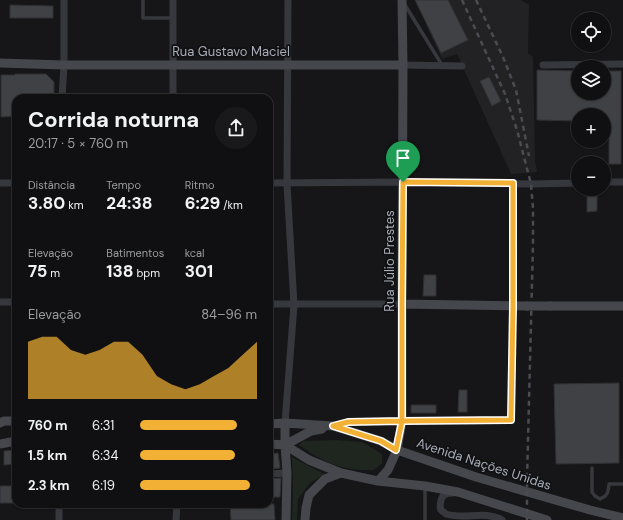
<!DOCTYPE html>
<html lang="pt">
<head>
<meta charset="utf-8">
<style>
  body { margin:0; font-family:"DM Sans",sans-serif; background:#19191b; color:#f1f3f6; height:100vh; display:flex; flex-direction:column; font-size:15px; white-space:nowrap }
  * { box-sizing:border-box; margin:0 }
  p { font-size:13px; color:#9c9d9f }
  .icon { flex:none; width:22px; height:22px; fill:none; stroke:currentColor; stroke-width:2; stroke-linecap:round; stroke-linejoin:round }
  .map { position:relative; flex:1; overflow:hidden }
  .drawer { position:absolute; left:12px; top:94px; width:261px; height:414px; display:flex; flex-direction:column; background:#101012; border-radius:12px; box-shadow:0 1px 3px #0004,0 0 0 1px #303032 }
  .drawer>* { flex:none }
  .controls { position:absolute; left:571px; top:12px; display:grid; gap:8px }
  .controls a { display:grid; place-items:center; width:40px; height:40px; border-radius:50%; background:#101012; box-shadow:0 1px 3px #0004,0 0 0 1px #303032; font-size:20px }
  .pin { position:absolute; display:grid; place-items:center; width:34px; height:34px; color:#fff; margin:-41px -17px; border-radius:50% 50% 50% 0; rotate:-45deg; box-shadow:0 0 4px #0007 }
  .pin .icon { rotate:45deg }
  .round { display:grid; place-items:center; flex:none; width:42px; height:42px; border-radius:21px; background:#19191b }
  .summary { display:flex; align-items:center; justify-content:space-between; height:68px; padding:0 16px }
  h1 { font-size:22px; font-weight:700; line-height:30px }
  .metrics { display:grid; grid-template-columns:repeat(3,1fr); gap:6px; height:68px; padding:4px 16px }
  .metrics div { display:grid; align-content:center }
  .metrics b { font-size:17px; font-weight:700 }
  .metrics small { font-size:11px; font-weight:400 }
  .metrics p { font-size:11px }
  .chart { height:112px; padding:8px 16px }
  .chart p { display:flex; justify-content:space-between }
  .chart svg { width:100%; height:72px; margin-top:4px; fill:#f2b134; opacity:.7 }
  ul { padding:0 16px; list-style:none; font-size:13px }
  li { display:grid; grid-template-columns:64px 48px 1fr; align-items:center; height:30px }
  li i { height:10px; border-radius:5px; background:#f2b134 }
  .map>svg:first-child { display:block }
  .built { fill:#222225 }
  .green { fill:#1e261f }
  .building { fill:#404145; stroke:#303034 }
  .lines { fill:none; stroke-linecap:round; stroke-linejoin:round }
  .lane { stroke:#37383d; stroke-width:3.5 }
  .street { stroke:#37383d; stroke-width:7 }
  .secondary { stroke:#45474d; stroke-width:9 }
  .rail { stroke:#4a4c52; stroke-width:2.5; stroke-dasharray:5 4; stroke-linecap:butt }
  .secondary-bridge { stroke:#45474d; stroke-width:9 }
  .route-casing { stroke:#fff; stroke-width:8 }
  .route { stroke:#f2b134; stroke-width:5 }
  .labels { text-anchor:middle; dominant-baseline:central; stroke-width:3.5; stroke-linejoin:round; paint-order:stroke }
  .street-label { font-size:13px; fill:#a8adb8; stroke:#111113 }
</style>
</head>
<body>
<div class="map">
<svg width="623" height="520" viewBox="0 0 623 520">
  <rect width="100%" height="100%" fill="#161618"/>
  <path class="built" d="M 415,0 L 521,0 L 529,5 L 528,53 L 533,57 L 535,161 L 537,172 L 511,174 L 457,54 L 442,59 Z"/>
  <path class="green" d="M 336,440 L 362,442 L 382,454 L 382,463 L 374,470 C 342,471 325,463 299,445 L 303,441 Z
    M 292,457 L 324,474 L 310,483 L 298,499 L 297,520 L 292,520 L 293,484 Z"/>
  <path class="building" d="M 415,0 L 448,0 L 468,40 L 441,53 Z
    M 10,5 L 53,6 L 53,18 L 10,18 Z
    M 537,70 L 578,71 L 578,93 L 604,93 L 604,71 L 621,71 L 621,164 L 609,164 L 609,121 L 604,121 L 604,115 L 578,115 L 578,121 L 537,120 Z
    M 15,74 L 46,74 L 54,82 L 54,98 L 16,98 L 16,116 L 1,117 L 1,75 L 15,75 Z
    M 489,77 L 501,101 L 492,106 L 480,81 Z
    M 587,192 L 597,192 L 597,211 L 587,212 Z
    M 424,275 L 436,275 L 436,296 L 423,296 Z
    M 619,383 L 619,463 L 556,464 L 554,384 Z
    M 459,390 L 467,390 L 467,412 L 458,412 Z
    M 411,405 L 436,405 L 436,413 L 411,413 Z
    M 16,450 L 16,464 L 4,465 L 4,451 Z
    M 278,453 L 280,468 L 269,469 L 269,454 Z
    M 281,478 L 280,497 L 269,497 L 269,479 Z
    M 0,486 L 16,486 L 16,503 L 0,503 Z
    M 230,504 L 274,504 L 275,520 L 231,520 Z"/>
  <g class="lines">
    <path class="lane" d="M 143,0 L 143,18 L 173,18
      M 405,5 L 442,65
      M 592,468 L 592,492 L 595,496 L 600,499 C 608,496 608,492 609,484 L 623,484
      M 425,487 L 425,520"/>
    <path class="street" d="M 173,0 L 173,98
      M 403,65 L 462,66
      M 543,65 L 623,64
      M 62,98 L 64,65 L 64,0
      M 604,182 L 623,182
      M 0,183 L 16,183
      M 269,183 L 403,182 L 531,184 L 578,183
      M 0,302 L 16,302
      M 269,304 L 402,304
      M 285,423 L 294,305 L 287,184 L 288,0
      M 334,426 L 348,422 L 402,421 L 511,420 L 513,306 L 513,183
      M 269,474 L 287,473
      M 453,493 C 451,493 447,493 444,495 C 441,497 439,507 441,510 C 442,511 445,513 446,514 C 464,520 485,510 502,520
      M 59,504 L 59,520
      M 176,520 L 177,504"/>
    <path class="secondary" d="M 0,63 L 64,65 L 403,65
      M 402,304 L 527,306
      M 550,306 L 623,306
      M 0,423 L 4,421 L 16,421
      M 285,423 L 285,445 L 287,473 L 286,520
      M 269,424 L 285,423 L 333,426 L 381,441 L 397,450 L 476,477 L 590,510 L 623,518
      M 0,444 L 16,441
      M 269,444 L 285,445 L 309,460 L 341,473 L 378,481 L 425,486 L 458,492 L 547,520
      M 285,445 L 311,431 L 322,429
      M 378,481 L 388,470 L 397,450 L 402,421 L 402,304 L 403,65 L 402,0
      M 305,520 L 306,508 L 309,495 L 325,479 L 341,473"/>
    <path class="rail" d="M 462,0 L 505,94 L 517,130 L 531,184 L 533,208 L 533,245 L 527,479 L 527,520
      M 476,0 L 503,57 L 516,90 L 529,156"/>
    <path class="secondary-bridge" d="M 527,306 L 550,306"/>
  </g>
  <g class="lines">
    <defs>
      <path id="route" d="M 403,182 L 402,304 L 402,421 L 348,422 L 333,426 L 381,441 L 396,450 L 402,421 L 511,420 L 513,306 L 513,183 L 403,182"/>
    </defs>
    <use href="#route" class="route-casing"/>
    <use href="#route" class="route"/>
  </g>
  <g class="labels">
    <g class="street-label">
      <text x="231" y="51">Rua Gustavo Maciel</text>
      <text transform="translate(389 261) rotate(-90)">Rua Júlio Prestes</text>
      <text transform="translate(484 464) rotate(18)">Avenida Nações Unidas</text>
    </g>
  </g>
</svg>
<div class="controls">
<a><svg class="icon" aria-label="locate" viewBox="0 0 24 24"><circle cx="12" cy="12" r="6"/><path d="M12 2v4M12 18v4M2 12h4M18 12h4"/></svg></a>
<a><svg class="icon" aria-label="layers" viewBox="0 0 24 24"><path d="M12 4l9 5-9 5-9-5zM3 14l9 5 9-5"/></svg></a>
<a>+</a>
<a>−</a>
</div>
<div class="pin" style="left:403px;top:182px;background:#1e9e55"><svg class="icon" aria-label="arrive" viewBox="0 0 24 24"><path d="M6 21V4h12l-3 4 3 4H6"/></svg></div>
<section class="drawer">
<div class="summary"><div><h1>Corrida noturna</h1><p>20:17 · 5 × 760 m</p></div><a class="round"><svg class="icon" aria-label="share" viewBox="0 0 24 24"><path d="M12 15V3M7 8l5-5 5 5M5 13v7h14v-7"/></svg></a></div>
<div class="metrics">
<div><p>Distância</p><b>3.80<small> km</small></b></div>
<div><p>Tempo</p><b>24:38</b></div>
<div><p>Ritmo</p><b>6:29<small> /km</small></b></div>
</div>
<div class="metrics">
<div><p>Elevação</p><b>75<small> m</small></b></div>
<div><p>Batimentos</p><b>138<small> bpm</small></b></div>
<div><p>kcal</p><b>301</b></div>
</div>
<div class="chart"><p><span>Elevação</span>84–96 m</p>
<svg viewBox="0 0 160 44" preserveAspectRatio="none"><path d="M0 44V9L10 6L20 6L30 14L40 17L50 14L60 9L70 9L80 17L90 30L100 35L110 38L120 35L130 30L140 25L150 17L160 9V44z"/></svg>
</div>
<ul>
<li><b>760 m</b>6:31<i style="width:83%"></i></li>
<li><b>1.5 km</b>6:34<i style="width:81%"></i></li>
<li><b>2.3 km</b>6:19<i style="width:94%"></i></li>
</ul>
</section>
</div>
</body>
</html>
